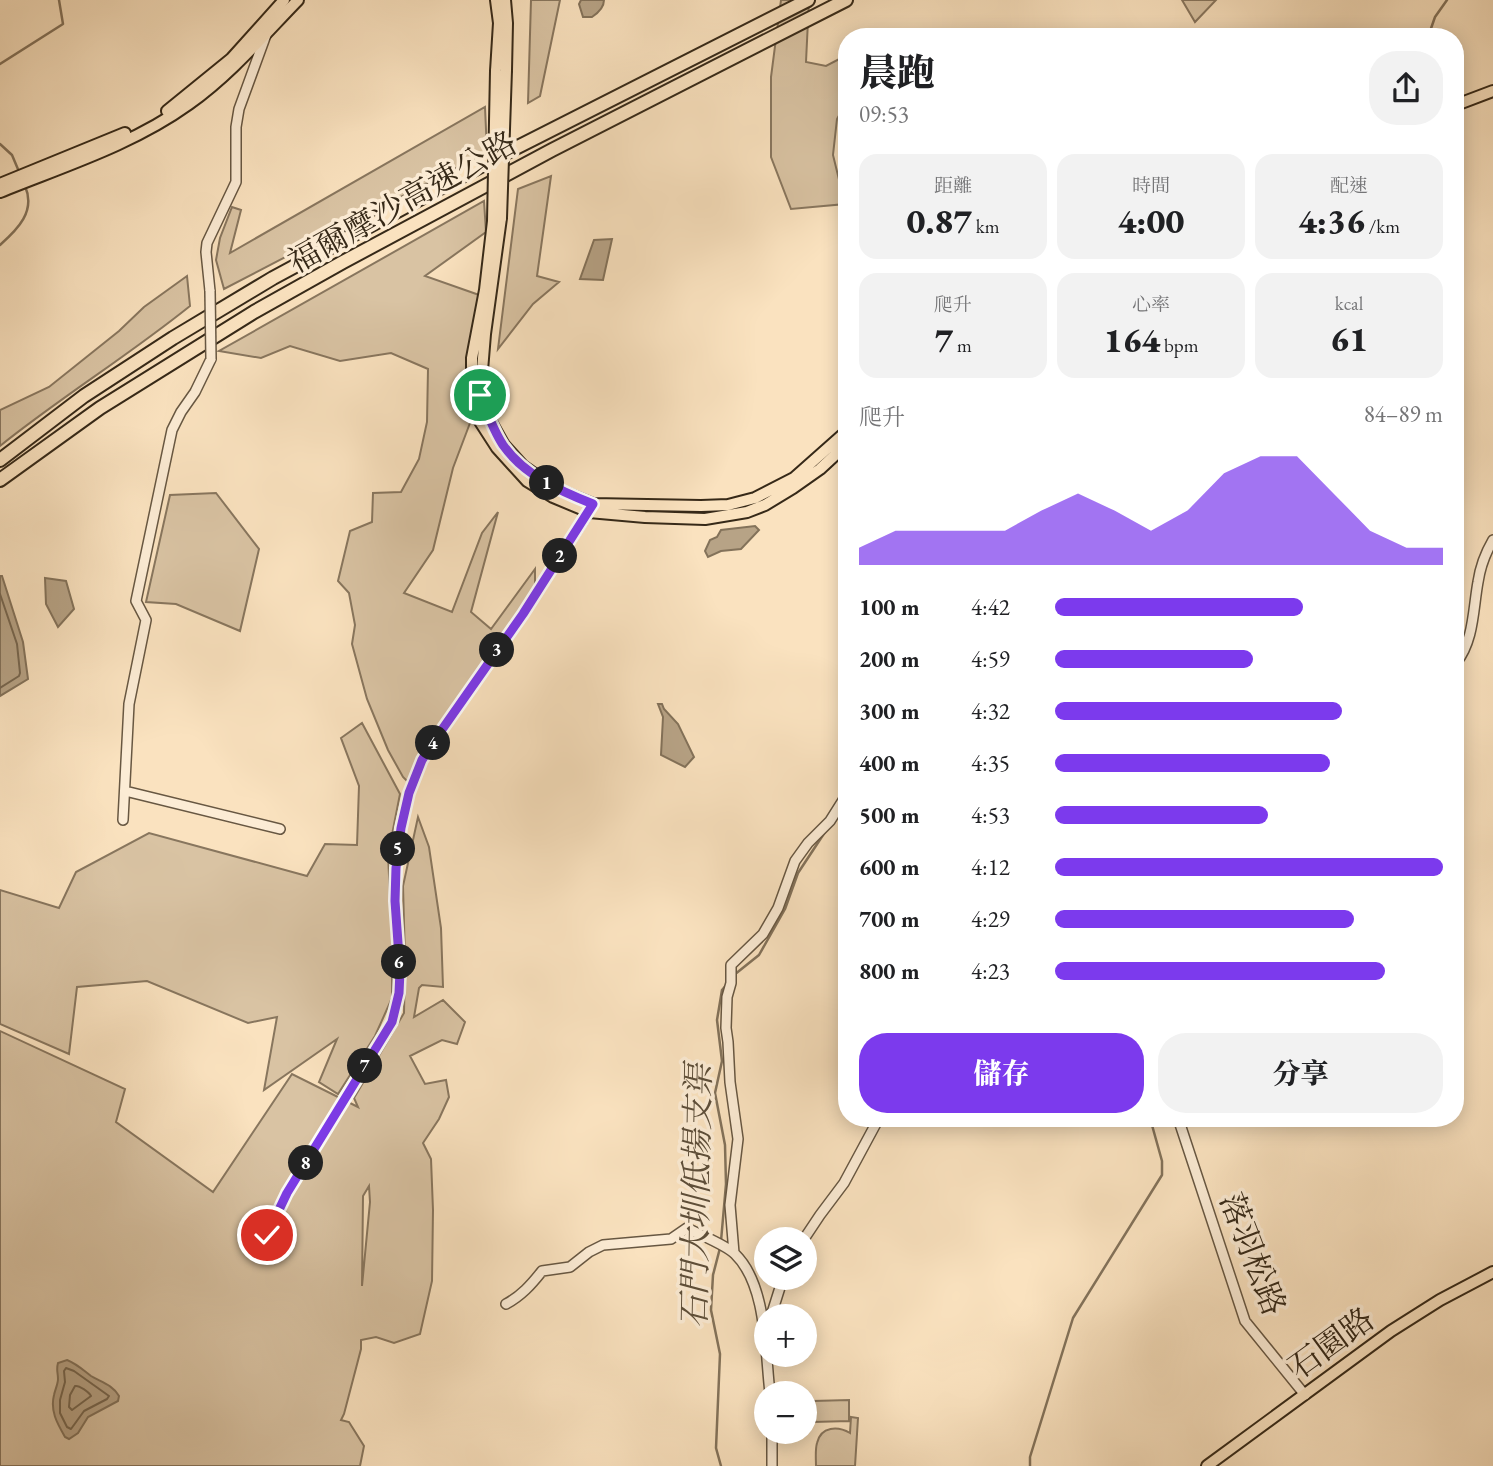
<!DOCTYPE html>
<html lang="zh-TW">
<head>
<meta charset="utf-8">
<style>
  body { margin:0; font-family:"EB Garamond","Noto Serif TC",serif; background:#f2f2f2; color:#202124; height:100vh; display:flex; flex-direction:column; font-size:26px; white-space:nowrap }
  * { box-sizing:border-box; margin:0 }
  p { font-size:23px; color:#757577 }
  .icon { flex:none; width:38px; height:38px; fill:none; stroke:currentColor; stroke-width:2; stroke-linecap:round; stroke-linejoin:round }
  .map { position:relative; flex:1; overflow:hidden }
  .side { position:absolute; left:838px; top:28px; width:626px; height:1099px; display:flex; flex-direction:column; background:#fff; border-radius:28px; box-shadow:0 4px 18px #0003 }
  .side>* { flex:none }
  .fabs { position:absolute; left:754px; top:1227px; display:grid; gap:14px }
  .fabs a { display:grid; place-items:center; width:63px; height:63px; border-radius:50%; background:#fff; box-shadow:0 4px 18px #0003; font-size:35px }
  .pin { position:absolute; display:grid; place-items:center; width:60px; height:60px; color:#fff; margin:-30px; border:4px solid #fff; border-radius:50%; box-shadow:0 2px 7px #0007 }
  .km { position:absolute; width:35px; height:35px; margin:-18px; border-radius:50%; background:#222; color:#fff; font-size:19px; line-height:35px; text-align:center }
  .round { display:grid; place-items:center; flex:none; width:74px; height:74px; border-radius:28px; background:#f2f2f2 }
  .overview { display:flex; align-items:center; justify-content:space-between; height:119px; padding:0 21px }
  h1 { font-size:38px; font-weight:800; line-height:52px }
  .figures { display:grid; grid-template-columns:repeat(3,1fr); gap:10px; height:119px; padding:7px 21px }
  .figures div { display:grid; align-content:center; border-radius:18px; background:#f2f2f2; text-align:center }
  .figures b { font-size:35px; font-weight:800 }
  .figures small { font-size:19px; font-weight:400 }
  .figures p { font-size:19px }
  .chart { height:196px; padding:14px 21px }
  .chart p { display:flex; justify-content:space-between }
  .chart svg { width:100%; height:126px; margin-top:7px; fill:#7c3aed; opacity:.7 }
  .button { display:flex; gap:14px; margin-top:auto; padding:14px 21px }
  .button a { flex:1; height:80px; border-radius:28px; background:#7c3aed; color:#fff; font-size:28px; font-weight:800; line-height:80px; text-align:center }
  .button a+a { background:#f2f2f2; color:#202124 }
  ul { padding:0 21px; list-style:none; font-size:23px }
  li { display:grid; grid-template-columns:112px 84px 1fr; align-items:center; height:52px }
  li i { height:18px; border-radius:9px; background:#7c3aed }
  .map>svg:first-child { display:block }
  .green { fill:#d9c3a3; stroke:#88765e; stroke-width:2; fill-rule:evenodd }
  .water { fill:#b7a386; stroke:#83725a; stroke-width:2 }
  .lines { fill:none; stroke-linecap:round; stroke-linejoin:round }
  .shore { stroke:#76664f; stroke-width:2 }
  .stream { stroke:#83725a; stroke-width:2.5 }
  .minor-casing { stroke:#675742; stroke-width:12 }
  .major-casing { stroke:#362918; stroke-width:14 }
  .highway-casing { stroke:#362918; stroke-width:16 }
  .minor { stroke:#fcecd5; stroke-width:9 }
  .major { stroke:#fae2bf; stroke-width:10 }
  .highway { stroke:#fae2bf; stroke-width:12 }
  .minor-bridge-casing { stroke:#675742; stroke-width:12; stroke-linecap:butt }
  .major-bridge-casing { stroke:#362918; stroke-width:14; stroke-linecap:butt }
  .minor-bridge { stroke:#fcecd5; stroke-width:9 }
  .major-bridge { stroke:#fae2bf; stroke-width:10 }
  .route-casing { stroke:#fff; stroke-width:14 }
  .route { stroke:#7c3aed; stroke-width:9 }
  .labels { text-anchor:middle; dominant-baseline:central; stroke-width:7; stroke-linejoin:round; paint-order:stroke }
  .street-label { font-size:32px; fill:#362918; stroke:#fcecd5 }
  .water-label { font-size:33px; font-style:italic; fill:#5d4e39; stroke:#fcecd5 }
</style>
</head>
<body>
<div class="map">
<svg width="1493" height="1466" viewBox="0 0 1493 1466">
  <rect width="100%" height="100%" fill="#fae2bf"/>
  <filter id="stains"><feTurbulence type="fractalNoise" baseFrequency=".00286" numOctaves="4"/><feColorMatrix values="0 0 0 0 .2 0 0 0 0 .09 0 0 0 0 .02 0 0 0 .5 -.17"/></filter>
  <radialGradient id="worn" r=".72"><stop offset=".6" stop-color="#630" stop-opacity="0"/><stop offset="1" stop-color="#630" stop-opacity=".3"/></radialGradient>
  <path class="green" d="M 531,0 L 560,0 L 540,96 L 528,103 Z
    M 781,0 L 809,0 L 806,62 L 826,66 L 847,55 L 847,101 L 837,119 L 833,155 L 845,204 L 791,209 L 771,157 L 771,77 Z
    M 1182,0 L 1216,0 L 1195,22 Z
    M 485,107 L 487,152 L 224,289 L 216,260 L 220,238 L 232,207 L 241,210 L 230,253 Z
    M 551,176 L 537,276 L 559,282 L 533,304 L 498,349 L 518,189 Z
    M 484,201 L 486,232 L 425,276 L 482,296 L 467,399 L 470,423 L 453,468 L 433,550 L 404,593 L 452,612 L 482,533 L 498,512 L 471,612 L 491,629 L 535,569 L 535,587 L 408,782 L 403,777 L 388,750 L 367,699 L 352,644 L 355,625 L 349,593 L 338,581 L 350,531 L 372,522 L 373,493 L 401,492 L 419,459 L 427,422 L 428,369 L 391,353 L 340,361 L 290,346 L 261,358 L 219,351 Z
    M 187,276 L 190,306 C 128,356 61,397 0,446 L 0,410 L 49,387 L 119,331 L 144,307 Z
    M 216,493 L 259,549 L 240,631 L 176,604 L 146,602 L 170,495 Z
    M 362,723 L 400,794 L 388,855 L 392,936 L 392,998 L 375,1036 L 338,1094 L 319,1082 L 337,1039 L 264,1090 L 277,1017 L 248,1023 L 147,981 L 77,987 L 69,1054 L 0,1024 L 0,890 L 59,908 L 76,872 L 149,833 L 307,876 L 325,844 L 357,845 L 359,786 L 341,738 Z
    M 418,817 L 429,847 L 441,928 L 443,987 L 422,985 L 419,988 L 414,1017 L 443,1000 L 465,1022 L 457,1044 L 442,1040 L 410,1056 L 425,1084 L 446,1080 L 449,1097 L 439,1119 L 423,1143 L 431,1159 L 433,1210 L 432,1281 L 420,1334 L 394,1343 L 376,1337 L 361,1340 L 361,1349 L 344,1414 L 341,1420 L 349,1422 L 364,1446 L 360,1466 L 0,1466 L 0,1031 L 125,1089 L 116,1122 L 213,1192 L 292,1074 L 358,1107 L 354,1098 L 404,1013 L 405,960 L 403,886 ZM 369,1186 L 370,1202 L 362,1286 L 363,1196 Z
    M 849,1400 L 849,1421 L 813,1422 L 813,1401 Z
    M 851,1417 L 858,1418 L 855,1466 L 816,1466 C 816,1459 815,1450 817,1443 C 821,1426 838,1426 850,1433 Z"/>
  <path class="water" d="M 581,0 L 604,0 C 604,8 598,13 592,17 L 583,17 L 579,4 Z
    M 612,239 L 603,280 L 580,279 L 594,240 Z
    M 755,526 L 759,530 L 741,549 L 721,551 L 708,557 L 705,551 L 710,540 L 717,537 L 721,530 Z
    M 0,576 L 2,576 L 23,642 L 28,679 L 0,696 Z
    M 45,578 L 66,581 L 74,609 L 58,627 L 46,604 Z
    M 658,704 L 662,704 L 664,709 L 678,724 L 694,757 L 685,767 L 661,755 L 663,717 Z
    M 67,1360 C 77,1364 83,1370 91,1376 C 101,1382 113,1385 119,1396 L 118,1401 L 88,1417 L 78,1433 L 69,1439 L 65,1437 C 57,1423 50,1411 54,1395 C 55,1390 58,1384 58,1379 C 58,1372 56,1370 58,1363 Z"/>
  <g class="lines">
    <path class="shore" d="M 0,594 L 17,644 L 20,673 L 19,676 L 0,688
      M 66,1368 L 74,1371 L 109,1396 L 107,1399 L 84,1411 L 71,1429 L 67,1427 L 60,1413 L 60,1400 L 65,1382 L 64,1371 Z
      M 75,1386 C 79,1385 89,1392 91,1396 L 72,1410 L 69,1407 L 70,1395 Z"/>
    <path class="stream" d="M 1428,37 L 1435,17 L 1447,0
      M 0,64 L 63,24 L 59,0
      M 0,144 L 12,155 L 20,174
      M 0,245 C 18,229 36,211 25,186
      M 734,975 L 759,955 L 785,909 L 798,873 L 827,829
      M 721,1241 L 726,1184 L 725,1145 L 715,1093 L 722,1061 L 717,1020 L 722,990 L 728,983
      M 720,1248 L 713,1275 L 711,1310 L 720,1354 L 716,1448 L 721,1466
      M 1030,1466 L 1030,1457 L 1073,1318 L 1162,1175 L 1162,1161 L 1150,1118"/>
    <defs>
      <path id="minor" d="M 210,291 L 206,252 L 207,243 L 236,182 L 236,127 L 239,109 L 266,35
        M 1456,663 C 1474,641 1473,609 1478,582 C 1480,568 1486,552 1493,540
        M 125,791 L 280,829
        M 123,820 L 129,704 L 146,620 L 136,601 L 172,430 L 181,412 L 195,392 L 211,359
        M 1178,1118 L 1245,1321 L 1305,1395
        M 804,1239 L 820,1215 L 844,1183 L 879,1118
        M 257,1252 L 267,1235 L 287,1193 L 392,1022 L 399,993 L 400,971 L 395,901 L 396,868 L 401,828 L 409,793 L 422,760 L 434,741 L 523,614 L 592,507
        M 734,1253 L 730,1205 L 738,1139 L 730,1082 L 728,1042 L 726,1028 L 727,997 L 731,983 L 731,965 L 763,934 L 778,908 L 795,861 L 808,843 L 830,821 L 847,794
        M 506,1304 C 521,1296 531,1285 542,1271 L 570,1267 L 589,1252 L 603,1245 L 671,1239 L 687,1228 C 700,1235 726,1245 735,1254 C 767,1285 765,1352 770,1393
        M 771,1316 L 783,1278
        M 772,1466 L 772,1432"/>
      <path id="major" d="M 496,0 L 499,23 L 496,71
        M 505,0 L 507,23 L 506,70
        M 1456,105 L 1493,91
        M 167,111 L 231,59 L 284,0
        M 0,184 L 125,133
        M 0,192 C 64,166 132,145 189,104 C 230,75 263,36 298,0
        M 501,218 L 485,334 L 480,395 L 491,422 L 504,445 L 523,466 L 556,489 L 593,504 L 701,506 L 728,505 L 755,498 L 794,478 L 847,431
        M 493,221 L 485,290 L 472,358 L 472,388 L 477,417 L 497,448 L 527,481 L 553,497 L 589,512 L 645,517 L 705,519 L 747,512 L 765,505 L 793,488 L 820,469 L 847,444
        M 1207,1466 L 1391,1331 L 1440,1300 L 1493,1272"/>
      <path id="highway" d="M 0,460 L 84,396 L 173,338 L 273,278 L 492,160 L 808,0
        M 0,480 L 100,408 L 254,312 L 343,262 L 552,150 L 846,0"/>
    </defs>
    <use href="#minor" class="minor-casing"/>
    <use href="#major" class="major-casing"/>
    <use href="#highway" class="highway-casing"/>
    <use href="#minor" class="minor"/>
    <use href="#major" class="major"/>
    <use href="#highway" class="highway"/>
    <defs>
      <path id="minor-bridge" d="M 210,291 L 211,359"/>
      <path id="major-bridge" d="M 501,218 L 506,70
        M 493,221 L 496,71"/>
    </defs>
    <use href="#minor-bridge" class="minor-bridge-casing"/>
    <use href="#major-bridge" class="major-bridge-casing"/>
    <use href="#minor-bridge" class="minor-bridge"/>
    <use href="#major-bridge" class="major-bridge"/>
  </g>
  <g class="lines">
    <defs>
      <path id="route" d="M 267,1235 L 287,1193 L 392,1022 L 399,993 L 400,971 L 395,901 L 396,868 L 401,828 L 409,793 L 422,760 L 434,741 L 523,614 L 593,504 C 560,491 524,475 503,445 C 493,430 487,412 480,395"/>
    </defs>
    <use href="#route" class="route-casing"/>
    <use href="#route" class="route"/>
  </g>
  <g class="labels">
    <g class="street-label">
      <text transform="translate(402 202) rotate(-29)">福爾摩沙高速公路</text>
      <text transform="translate(1253 1254) rotate(69)">落羽松路</text>
      <text transform="translate(1331 1343) rotate(-36)">石園路</text>
    </g>
    <g class="water-label">
      <text transform="translate(696 1196) rotate(-89)">石門大圳低揚支渠</text>
    </g>
  </g>
  <rect width="100%" height="100%" filter="url(#stains)"/>
  <rect width="100%" height="100%" fill="url(#worn)"/>
</svg>
<div class="fabs">
<a><svg class="icon" aria-label="layers" viewBox="0 0 24 24"><path d="M12 4l9 5-9 5-9-5zM3 14l9 5 9-5"/></svg></a>
<a>+</a>
<a>−</a>
</div>
<div class="pin" style="left:480px;top:395px;background:#1e9e55"><svg class="icon" aria-label="arrive" viewBox="0 0 24 24"><path d="M6 21V4h12l-3 4 3 4H6"/></svg></div>
<div class="pin" style="left:267px;top:1235px;background:#d93025"><svg class="icon" aria-label="check" viewBox="0 0 24 24"><path d="M5 12l5 5 9-10"/></svg></div>
<b class="km" style="left:547px;top:483px">1</b>
<b class="km" style="left:560px;top:556px">2</b>
<b class="km" style="left:497px;top:650px">3</b>
<b class="km" style="left:433px;top:743px">4</b>
<b class="km" style="left:398px;top:849px">5</b>
<b class="km" style="left:399px;top:962px">6</b>
<b class="km" style="left:365px;top:1066px">7</b>
<b class="km" style="left:306px;top:1163px">8</b>
<section class="side">
<div class="overview"><div><h1>晨跑</h1><p>09:53</p></div><a class="round"><svg class="icon" aria-label="share" viewBox="0 0 24 24"><path d="M12 15V3M7 8l5-5 5 5M5 13v7h14v-7"/></svg></a></div>
<div class="figures">
<div><p>距離</p><b>0.87<small> km</small></b></div>
<div><p>時間</p><b>4:00</b></div>
<div><p>配速</p><b>4:36<small> /km</small></b></div>
</div>
<div class="figures">
<div><p>爬升</p><b>7<small> m</small></b></div>
<div><p>心率</p><b>164<small> bpm</small></b></div>
<div><p>kcal</p><b>61</b></div>
</div>
<div class="chart"><p><span>爬升</span>84–89 m</p>
<svg viewBox="0 0 160 44" preserveAspectRatio="none"><path d="M0 44V38L10 32L20 32L30 32L40 32L50 25L60 19L70 25L80 32L90 25L100 12L110 6L120 6L130 19L140 32L150 38L160 38V44z"/></svg>
</div>
<ul>
<li><b>100 m</b>4:42<i style="width:64%"></i></li>
<li><b>200 m</b>4:59<i style="width:51%"></i></li>
<li><b>300 m</b>4:32<i style="width:74%"></i></li>
<li><b>400 m</b>4:35<i style="width:71%"></i></li>
<li><b>500 m</b>4:53<i style="width:55%"></i></li>
<li><b>600 m</b>4:12<i style="width:100%"></i></li>
<li><b>700 m</b>4:29<i style="width:77%"></i></li>
<li><b>800 m</b>4:23<i style="width:85%"></i></li>
</ul>
<div class="button"><a>儲存</a><a>分享</a></div>
</section>
</div>
</body>
</html>
